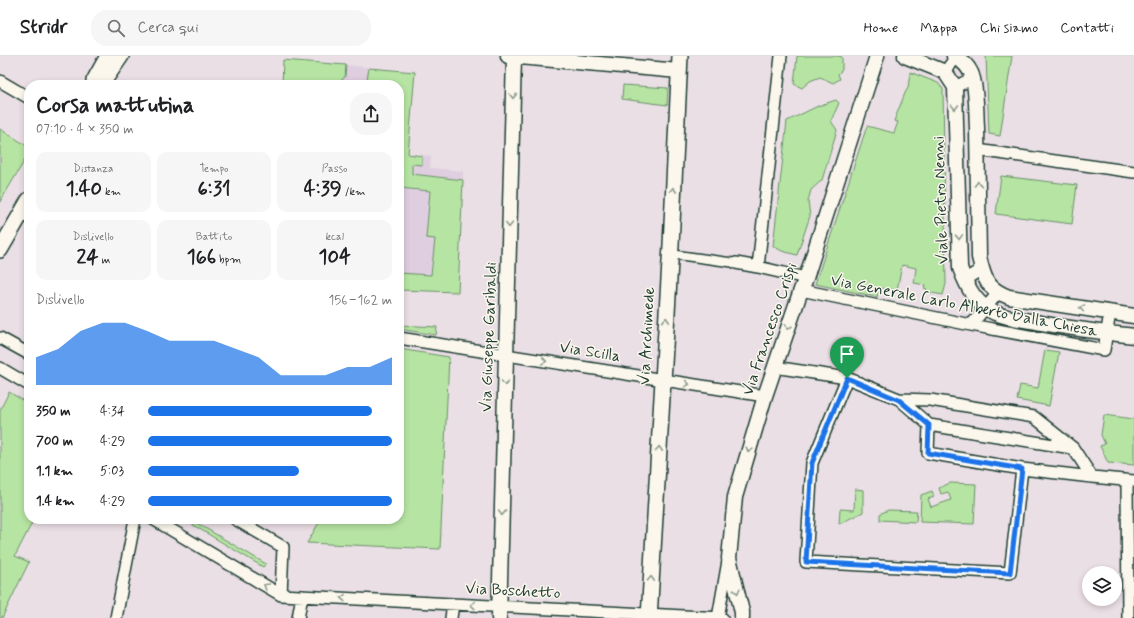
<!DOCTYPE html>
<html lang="it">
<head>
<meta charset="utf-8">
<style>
  body { margin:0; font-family:Mynerve,sans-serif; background:#f6f6f6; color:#202124; height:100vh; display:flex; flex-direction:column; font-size:15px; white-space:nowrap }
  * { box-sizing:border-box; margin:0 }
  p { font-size:13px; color:#757577 }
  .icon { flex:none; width:22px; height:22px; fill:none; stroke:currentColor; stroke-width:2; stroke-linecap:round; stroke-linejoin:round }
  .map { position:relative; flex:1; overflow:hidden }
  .side { position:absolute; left:24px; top:24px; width:380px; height:444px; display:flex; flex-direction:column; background:#fff; border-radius:16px; box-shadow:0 2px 6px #0003 }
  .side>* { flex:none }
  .buttons { position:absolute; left:1082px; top:510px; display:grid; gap:8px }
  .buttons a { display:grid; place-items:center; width:40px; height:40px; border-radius:50%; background:#fff; box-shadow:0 2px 6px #0003; font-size:20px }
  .pin { position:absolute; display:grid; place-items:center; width:34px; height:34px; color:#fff; margin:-41px -17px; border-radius:50% 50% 50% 0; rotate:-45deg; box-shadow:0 0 4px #0007 }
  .pin .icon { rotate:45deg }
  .round { display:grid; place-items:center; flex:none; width:42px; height:42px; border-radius:16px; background:#f6f6f6 }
  .overview { display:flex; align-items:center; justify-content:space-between; height:68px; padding:0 12px }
  h1 { font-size:22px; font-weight:700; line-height:30px }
  .metrics { display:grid; grid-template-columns:repeat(3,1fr); gap:6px; height:68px; padding:4px 12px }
  .metrics div { display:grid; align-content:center; border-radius:10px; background:#f6f6f6; text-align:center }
  .metrics b { font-size:20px; font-weight:700 }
  .metrics small { font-size:11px; font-weight:400 }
  .metrics p { font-size:11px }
  .chart { height:112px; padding:8px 12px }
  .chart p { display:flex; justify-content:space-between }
  .chart svg { width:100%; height:72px; margin-top:4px; fill:#1a73e8; opacity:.7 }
  ul { padding:0 12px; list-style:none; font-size:13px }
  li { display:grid; grid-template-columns:64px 48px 1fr; align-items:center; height:30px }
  li i { height:10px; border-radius:5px; background:#1a73e8 }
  header { display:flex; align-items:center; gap:24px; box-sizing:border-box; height:56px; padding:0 20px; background:#fff; border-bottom:1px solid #e0e0e0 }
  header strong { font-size:19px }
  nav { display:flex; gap:22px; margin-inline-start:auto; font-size:14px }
  .search { width:280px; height:36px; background:#f6f6f6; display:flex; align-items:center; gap:10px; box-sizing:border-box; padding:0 14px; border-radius:16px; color:#757577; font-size:15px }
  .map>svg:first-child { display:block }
  .built { fill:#dfcee0 }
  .green { fill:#b6e4a2; stroke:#6a906b }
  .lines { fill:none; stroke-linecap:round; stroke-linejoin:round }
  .pedestrian-casing { stroke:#1f3d34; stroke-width:11 }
  .minor-casing { stroke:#1f3d34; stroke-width:14 }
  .tertiary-casing { stroke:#1f3d34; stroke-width:17 }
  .secondary-casing { stroke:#1f3d34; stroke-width:18 }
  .pedestrian { stroke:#fbf7ec; stroke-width:8 }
  .minor { stroke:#fbf7ec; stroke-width:11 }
  .tertiary { stroke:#fbf7ec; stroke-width:14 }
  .secondary { stroke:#fbf7ec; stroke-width:15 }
  .oneway { stroke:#8d9a90 }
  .route-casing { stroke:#fff; stroke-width:8 }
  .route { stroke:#1a73e8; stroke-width:5 }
  .labels { text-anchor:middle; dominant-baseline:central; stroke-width:3; stroke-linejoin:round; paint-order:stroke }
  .street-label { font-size:16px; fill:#1f3d34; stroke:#fbf7ec }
</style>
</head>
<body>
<header>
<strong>Stridr</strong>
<div class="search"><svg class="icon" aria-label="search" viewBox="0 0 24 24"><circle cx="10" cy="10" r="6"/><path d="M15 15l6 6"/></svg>Cerca qui</div>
<nav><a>Home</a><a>Mappa</a><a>Chi siamo</a><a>Contatti</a></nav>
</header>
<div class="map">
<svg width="1134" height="562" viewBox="0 0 1134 562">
  <rect width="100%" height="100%" fill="#eadfe5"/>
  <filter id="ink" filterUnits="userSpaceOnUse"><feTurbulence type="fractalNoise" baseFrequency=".025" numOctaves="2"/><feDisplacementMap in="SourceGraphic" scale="8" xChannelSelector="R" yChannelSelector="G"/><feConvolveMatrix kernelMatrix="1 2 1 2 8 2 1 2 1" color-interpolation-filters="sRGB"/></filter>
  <g filter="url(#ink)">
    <path class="built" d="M 283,4 L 346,9 L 415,16 L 408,98 L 431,100 L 430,112 L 463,115 L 458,236 L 399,234 L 399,29 L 282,29 Z"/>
    <path class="green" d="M 797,0 L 838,0 L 842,1 L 842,14 L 838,18 L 840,23 L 833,27 L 820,21 L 810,25 L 802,32 L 794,28 Z
      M 986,0 L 1012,0 L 1000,80 L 989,78 Z
      M 283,4 L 346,9 L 345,21 L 336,29 L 282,29 Z
      M 369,12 L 415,16 L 408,98 L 422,100 L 422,109 L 412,108 L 412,118 L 463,124 L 458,236 L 399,234 L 399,217 L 431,219 L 435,183 L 426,182 L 430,135 L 399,132 L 399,29 L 366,29 Z
      M 910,16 L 938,27 L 943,33 L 946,228 L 943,239 L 927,236 L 927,233 L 924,232 L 925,229 L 914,227 L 916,212 L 902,209 L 897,234 L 879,232 L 877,241 L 815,228 L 867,70 L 894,77 L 898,66 L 894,65 L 905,37 L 908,32 Z
      M 623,29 L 668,32 L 667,49 L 622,43 Z
      M 836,44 L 839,47 L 831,65 L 837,74 L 822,124 L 811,134 L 808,145 L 810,160 L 797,199 L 782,195 L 773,190 L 787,65 L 818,50 Z
      M 0,73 L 29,91 L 29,97 L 0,146 Z
      M 1001,120 L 1077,129 L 1072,168 L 996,158 Z
      M 399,269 L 437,271 L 436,279 L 399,273 Z
      M 399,293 L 449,301 L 440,493 L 307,487 L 321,463 L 399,463 Z
      M 1045,294 L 1059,296 L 1049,350 L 1017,344 L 1020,329 L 1038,332 Z
      M 9,336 L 29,348 L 29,463 L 34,463 L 15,500 L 29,506 L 2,562 L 0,562 L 0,354 Z
      M 1104,359 L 1134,363 L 1134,409 L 1108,407 L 1100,390 L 1105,388 L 1101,379 Z
      M 950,427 L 976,428 L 974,468 L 920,466 L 921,439 L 932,435 L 934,441 L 928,443 L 931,451 L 951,444 L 948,436 L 941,438 L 939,432 Z
      M 855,433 L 863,434 L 863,456 L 839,468 L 840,453 L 854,454 Z
      M 888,454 L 917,455 L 916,466 L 880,464 L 880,458 Z
      M 183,463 L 190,463 L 266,508 L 263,511 Z"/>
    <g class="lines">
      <defs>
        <path id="pedestrian" d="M 670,198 L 736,207"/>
        <path id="minor" d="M 945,16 L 956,1
          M 0,25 L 29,42
          M 955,31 L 973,22
          M 977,94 L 1134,116
          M 736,207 L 758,211 L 806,222
          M 758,211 L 781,0
          M 964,224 L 982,213
          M 801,234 L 971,269 L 1104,294 L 1110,256
          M 971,269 L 998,237
          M 0,282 L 29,298
          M 399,282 L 765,340
          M 774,311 L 847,322 L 899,343 L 930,344 L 1034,361 L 1073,392 L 1092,421 L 1134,425
          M 0,312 L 29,329
          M 847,322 L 812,407 L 806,506 L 1010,517 L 1022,413
          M 899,343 L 929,369
          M 1072,392 L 929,369 L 928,397 L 1022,413 L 1092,421
          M 1127,425 L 1128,562
          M 153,463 L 281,539 L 722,562
          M 235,463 L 283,491 L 281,539
          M 116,562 L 135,463
          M 298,562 L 302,540
          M 451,562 L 453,548
          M 718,562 L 728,505"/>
        <path id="tertiary" d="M 508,0 L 679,15
          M 905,0 L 945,16 L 955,31 L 960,212 C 967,231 976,249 995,257 C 1006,262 1019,263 1031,265 C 1065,272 1100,276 1134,280
          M 954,0 C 963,5 971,13 973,23 C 977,39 976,56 977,72 C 978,115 978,158 979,201 C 984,223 987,233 1009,241 L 1134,260
          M 499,562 L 514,1
          M 742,562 L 742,556 L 729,502 L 735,441 L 765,340 L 801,234 L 806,222 L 877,0"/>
        <path id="secondary" d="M 94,25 L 108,0
          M 101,29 L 121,0
          M 0,194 L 29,144
          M 649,562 L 671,189 L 680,0"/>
      </defs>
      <use href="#pedestrian" class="pedestrian-casing"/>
      <use href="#minor" class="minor-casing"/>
      <use href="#tertiary" class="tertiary-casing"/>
      <use href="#secondary" class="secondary-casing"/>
      <use href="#pedestrian" class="pedestrian"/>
      <use href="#minor" class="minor"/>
      <use href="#tertiary" class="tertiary"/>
      <use href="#secondary" class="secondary"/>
    </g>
    <defs><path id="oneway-chevron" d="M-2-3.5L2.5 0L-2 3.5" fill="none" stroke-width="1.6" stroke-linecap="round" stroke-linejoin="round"/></defs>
    <g class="oneway">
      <use href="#oneway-chevron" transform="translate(513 40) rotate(91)"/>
      <use href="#oneway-chevron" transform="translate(955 51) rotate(89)"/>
      <use href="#oneway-chevron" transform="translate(978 128) rotate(-91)"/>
      <use href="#oneway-chevron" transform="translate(673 134) rotate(-87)"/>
      <use href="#oneway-chevron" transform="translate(509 169) rotate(91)"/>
      <use href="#oneway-chevron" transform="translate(959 181) rotate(88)"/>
      <use href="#oneway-chevron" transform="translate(1082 252) rotate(-171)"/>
      <use href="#oneway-chevron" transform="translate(666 264) rotate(-87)"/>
      <use href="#oneway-chevron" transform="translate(788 271) rotate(109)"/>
      <use href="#oneway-chevron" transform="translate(544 305) rotate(9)"/>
      <use href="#oneway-chevron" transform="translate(505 327) rotate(92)"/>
      <use href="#oneway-chevron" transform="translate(687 328) rotate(9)"/>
      <use href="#oneway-chevron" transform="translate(659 393) rotate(-87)"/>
      <use href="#oneway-chevron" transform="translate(749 394) rotate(107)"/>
      <use href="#oneway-chevron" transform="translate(502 457) rotate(92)"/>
      <use href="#oneway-chevron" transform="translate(651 523) rotate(-87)"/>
      <use href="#oneway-chevron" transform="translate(266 530) rotate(-149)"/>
      <use href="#oneway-chevron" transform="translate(737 535) rotate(76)"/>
      <use href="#oneway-chevron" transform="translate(343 542) rotate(-177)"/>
      <use href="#oneway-chevron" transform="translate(473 549) rotate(-178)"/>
    </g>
  </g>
  <g class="lines" filter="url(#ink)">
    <defs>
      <path id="route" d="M 847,322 L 899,344 L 929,369 L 928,397 L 1022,413 L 1010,517 L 806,506 L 812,407 Z"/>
    </defs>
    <use href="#route" class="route-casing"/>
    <use href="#route" class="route"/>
  </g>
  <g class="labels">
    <g class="street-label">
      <text transform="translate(941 144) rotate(-92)">Viale Pietro Nenni</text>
      <text transform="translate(964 250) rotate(11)">Via Generale Carlo Alberto Dalla Chiesa</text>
      <text transform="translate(770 273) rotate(-71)">Via Francesco Crispi</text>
      <text transform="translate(647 280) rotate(-87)">Via Archimede</text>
      <text transform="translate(489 281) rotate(-88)">Via Giuseppe Garibaldi</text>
      <text transform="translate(590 296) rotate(9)">Via Scilla</text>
      <text transform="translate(513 535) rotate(3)">Via Boschetto</text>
    </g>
  </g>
</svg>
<div class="buttons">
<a><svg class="icon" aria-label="layers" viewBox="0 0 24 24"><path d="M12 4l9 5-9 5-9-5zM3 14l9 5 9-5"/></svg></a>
</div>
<div class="pin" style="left:847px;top:322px;background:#1e9e55"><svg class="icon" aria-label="arrive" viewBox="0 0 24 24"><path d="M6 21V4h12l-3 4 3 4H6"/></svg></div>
<section class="side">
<div class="overview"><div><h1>Corsa mattutina</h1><p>07:10 · 4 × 350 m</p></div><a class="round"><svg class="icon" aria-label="share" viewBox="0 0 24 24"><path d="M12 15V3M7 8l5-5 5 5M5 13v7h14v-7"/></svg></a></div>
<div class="metrics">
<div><p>Distanza</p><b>1.40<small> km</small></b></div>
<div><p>Tempo</p><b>6:31</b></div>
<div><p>Passo</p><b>4:39<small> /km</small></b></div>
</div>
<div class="metrics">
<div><p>Dislivello</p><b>24<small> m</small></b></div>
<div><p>Battito</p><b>166<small> bpm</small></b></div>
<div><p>kcal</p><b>104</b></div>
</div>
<div class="chart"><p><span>Dislivello</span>156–162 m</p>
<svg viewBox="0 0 160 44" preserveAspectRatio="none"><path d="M0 44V27L10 22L20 11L30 6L40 6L50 11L60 17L70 17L80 17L90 22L100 27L110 38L120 38L130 38L140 33L150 33L160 27V44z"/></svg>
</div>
<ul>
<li><b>350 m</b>4:34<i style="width:92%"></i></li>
<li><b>700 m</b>4:29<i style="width:100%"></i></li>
<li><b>1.1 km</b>5:03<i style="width:62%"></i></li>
<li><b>1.4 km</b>4:29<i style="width:100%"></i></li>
</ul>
</section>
</div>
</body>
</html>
